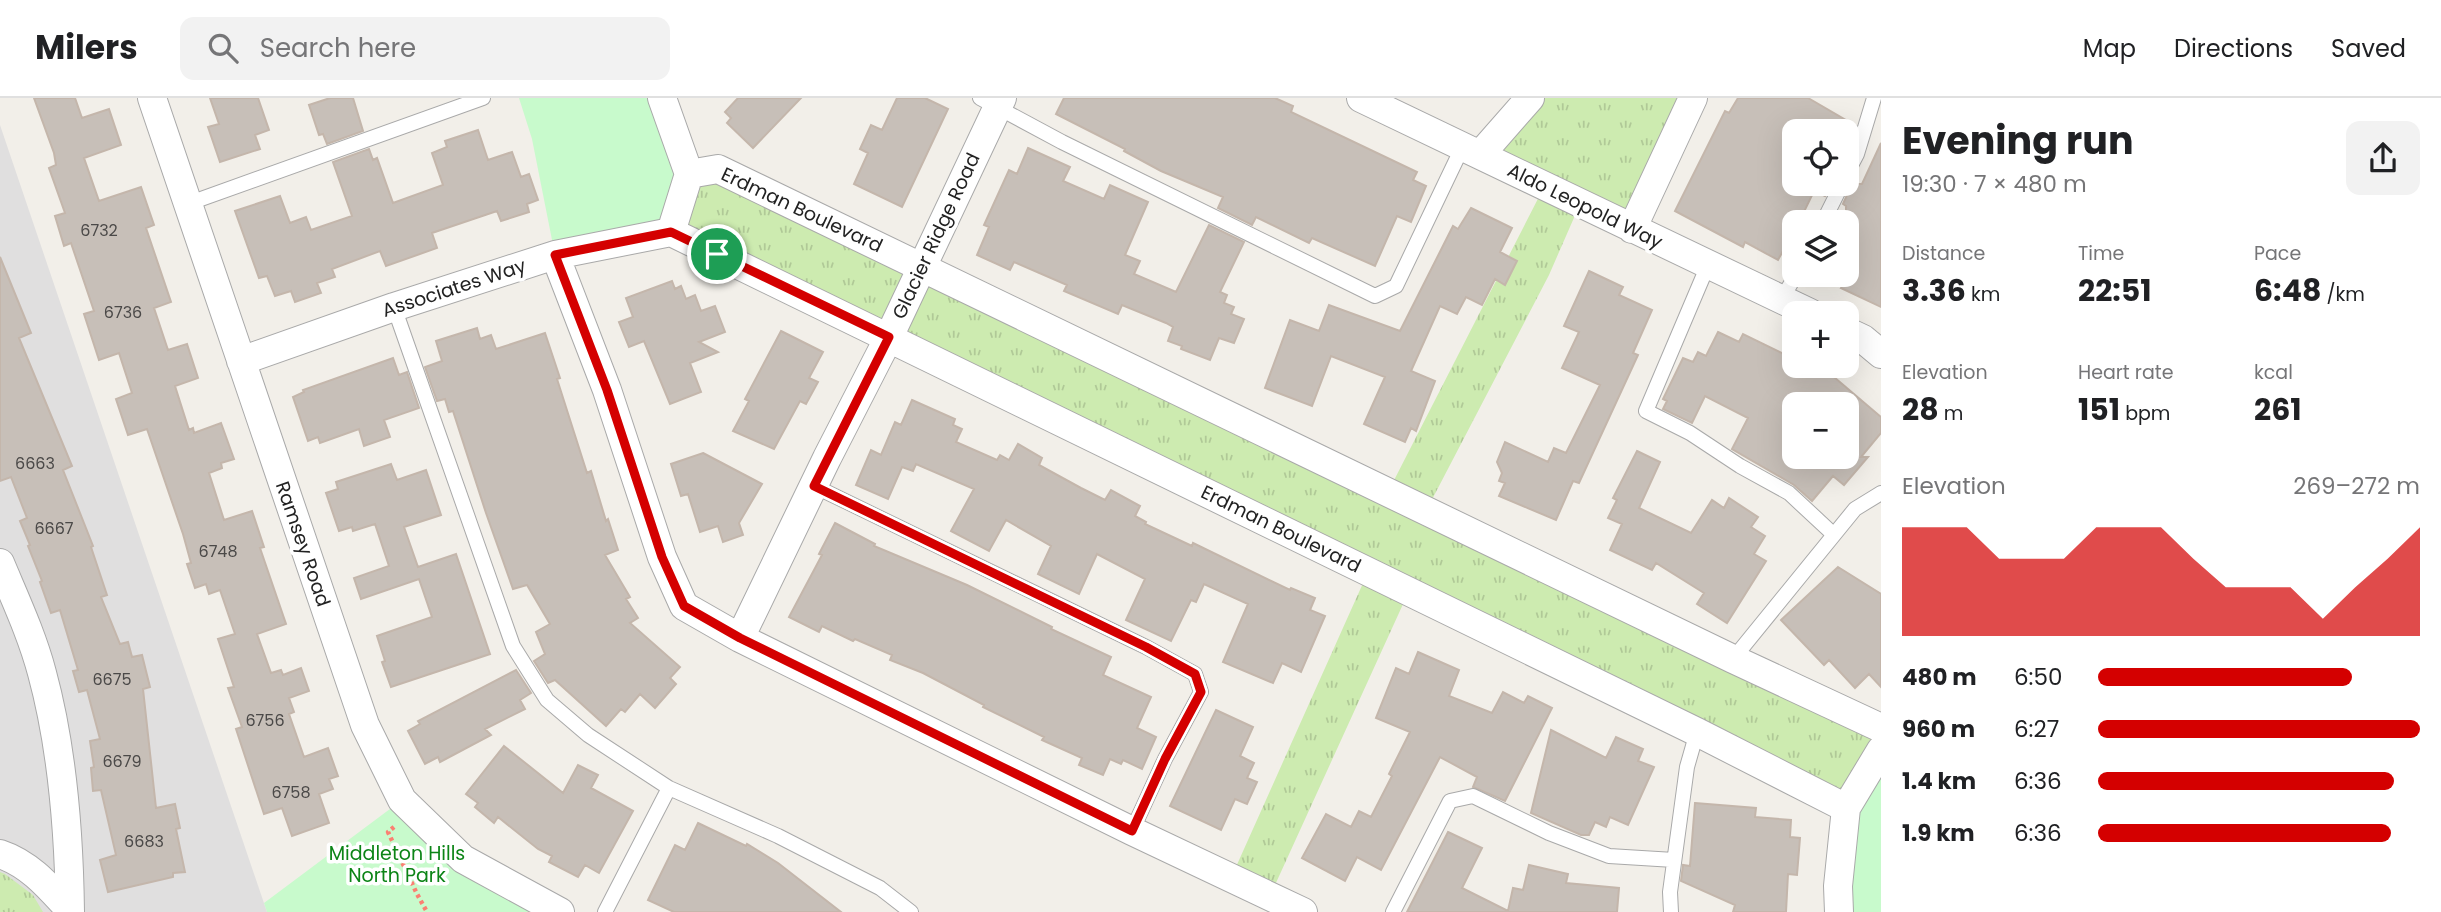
<!DOCTYPE html>
<html lang="en">
<head>
<meta charset="utf-8">
<style>
  body { margin:0; font-family:Poppins,sans-serif; background:#f2f2f2; color:#202124; height:100vh; display:flex; flex-direction:column; font-size:26px; white-space:nowrap }
  * { box-sizing:border-box; margin:0 }
  p { font-size:23px; color:#757577 }
  .icon { flex:none; width:38px; height:38px; fill:none; stroke:currentColor; stroke-width:2; stroke-linecap:round; stroke-linejoin:round }
  .map { position:relative; flex:1; overflow:hidden }
  .sheet { display:flex; flex-direction:column; background:#fff; width:560px }
  .sheet>* { flex:none }
  .buttons { position:absolute; left:1782px; top:21px; display:grid; gap:14px }
  .buttons a { display:grid; place-items:center; width:77px; height:77px; border-radius:14px; background:#fff; box-shadow:0 7px 28px #0002; font-size:35px }
  .pin { position:absolute; display:grid; place-items:center; width:60px; height:60px; color:#fff; margin:-30px; border:4px solid #fff; border-radius:50%; box-shadow:0 2px 7px #0007 }
  .round { display:grid; place-items:center; flex:none; width:74px; height:74px; border-radius:14px; background:#f2f2f2 }
  .head { display:flex; align-items:center; justify-content:space-between; height:119px; padding:0 21px }
  h1 { font-size:38px; font-weight:700; line-height:52px }
  .stats { display:grid; grid-template-columns:repeat(3,1fr); gap:10px; height:119px; padding:7px 21px }
  .stats div { display:grid; align-content:center }
  .stats b { font-size:30px; font-weight:700 }
  .stats small { font-size:19px; font-weight:400 }
  .stats p { font-size:19px }
  .chart { height:196px; padding:14px 21px }
  .chart p { display:flex; justify-content:space-between }
  .chart svg { width:100%; height:126px; margin-top:7px; fill:#d40000; opacity:.7 }
  ul { padding:0 21px; list-style:none; font-size:23px }
  li { display:grid; grid-template-columns:112px 84px 1fr; align-items:center; height:52px }
  li i { height:18px; border-radius:9px; background:#d40000 }
  header { display:flex; align-items:center; gap:42px; box-sizing:border-box; height:98px; padding:0 35px; background:#fff; border-bottom:2px solid #e0e0e0 }
  header strong { font-size:33px }
  nav { display:flex; gap:38px; margin-inline-start:auto; font-size:24px }
  .search { width:490px; height:63px; background:#f2f2f2; display:flex; align-items:center; gap:18px; box-sizing:border-box; padding:0 24px; border-radius:14px; color:#757577; font-size:26px }
  main { display:flex; flex:1; min-height:0 }
  .map>svg:first-child { display:block }
  .residential { fill:#e0dfdf }
  .grass { fill:url(#grass-tufts) }
  .park { fill:#c8facc }
  .building { fill:#c7bfb8; stroke:#c4b6ab; stroke-width:2; fill-rule:evenodd }
  .lines { fill:none; stroke-linecap:round; stroke-linejoin:round }
  .service-casing { stroke:#a9a9a9; stroke-width:16 }
  .minor-casing { stroke:#a9a9a9; stroke-width:30 }
  .path { stroke:#fa8072; stroke-width:4.5; stroke-dasharray:3.5 3.5; stroke-linecap:butt }
  .service { stroke:#fff; stroke-width:14 }
  .minor { stroke:#fff; stroke-width:28 }
  .route-casing { stroke:#fff; stroke-width:14 }
  .route { stroke:#d40000; stroke-width:9 }
  .labels { text-anchor:middle; dominant-baseline:central; stroke-width:7; stroke-linejoin:round; paint-order:stroke }
  .number-label { font-size:16px; fill:#4b4948 }
  .street-label { font-size:19px; fill:#222; stroke:#fff }
  .park-label { font-size:19px; fill:#0c8416; stroke:#fff }
</style>
</head>
<body>
<header>
<strong>Milers</strong>
<div class="search"><svg class="icon" aria-label="search" viewBox="0 0 24 24"><circle cx="10" cy="10" r="6"/><path d="M15 15l6 6"/></svg>Search here</div>
<nav><a>Map</a><a>Directions</a><a>Saved</a></nav>
</header>
<main>
<div class="map">
<svg width="1881" height="814" viewBox="0 0 1881 814">
  <defs>
    <pattern id="grass-tufts" width="24" height="20" patternUnits="userSpaceOnUse" patternTransform="scale(1.75)"><rect width="24" height="20" fill="#cdebb0"/><path d="M3 7l-1-3M5 7V3M7 7l1-3M15 17l-1-3M17 17v-4M19 17l1-3" fill="none" stroke="#b0c997"/></pattern>
  </defs>
  <rect width="100%" height="100%" fill="#f2efe9"/>
  <path class="residential" d="M 0,27 L 252,770 L 267,814 L 0,814 Z"/>
  <path class="grass" d="M 1530,0 L 1693,0 L 1632,131 L 1580,106 L 1549,177 L 1426,413 L 1881,630 L 1846,710 L 1409,493 L 1270,798 L 1231,780 L 1368,474 L 671,134 L 689,76 L 718,71 L 1388,394 L 1544,89 L 1480,57 Z
    M 0,774 L 5,776 L 33,797 L 43,814 L 0,814 Z"/>
  <path class="park" d="M 519,0 L 662,0 L 689,76 L 671,134 L 555,157 L 532,41 Z
    M 1881,652 L 1881,814 L 1839,814 L 1846,710 Z
    M 402,702 L 560,814 L 267,814 L 264,805 Z"/>
  <path class="building" d="M 34,0 L 75,0 L 82,20 L 109,11 L 121,47 L 84,60 L 99,103 L 141,89 L 154,127 L 146,130 L 171,204 L 154,210 L 168,252 L 187,246 L 198,280 L 175,288 L 189,332 L 193,330 L 194,335 L 221,325 L 234,361 L 221,365 L 222,370 L 209,375 L 224,422 L 252,413 L 264,449 L 260,450 L 286,526 L 257,536 L 271,575 L 281,572 L 283,577 L 301,570 L 309,593 L 289,600 L 294,614 L 289,616 L 304,659 L 328,650 L 338,678 L 329,681 L 333,691 L 319,696 L 329,725 L 292,738 L 282,710 L 264,716 L 236,631 L 242,629 L 228,590 L 234,589 L 218,541 L 235,536 L 220,492 L 209,496 L 206,486 L 195,490 L 187,466 L 191,465 L 183,436 L 147,331 L 128,337 L 116,301 L 132,295 L 119,255 L 99,262 L 84,216 L 94,213 L 71,145 L 64,148 L 55,118 L 65,115 L 49,70 L 56,67 L 54,55 Z
    M 210,0 L 258,0 L 269,32 L 255,37 L 260,51 L 220,64 L 208,29 L 219,26 Z
    M 330,0 L 353,0 L 363,33 L 327,46 L 323,36 L 319,37 L 309,7 Z
    M 738,0 L 801,0 L 753,50 L 727,25 L 731,20 L 725,14 Z
    M 897,0 L 925,0 L 948,11 L 902,109 L 854,86 L 868,55 L 860,51 L 871,27 L 882,32 Z
    M 1064,0 L 1275,0 L 1293,8 L 1291,14 L 1417,74 L 1413,82 L 1426,88 L 1411,124 L 1397,118 L 1375,168 L 1312,140 L 1309,145 L 1256,119 L 1252,127 L 1218,110 L 1223,99 L 1161,73 L 1124,53 L 1125,51 L 1056,16 Z
    M 1738,0 L 1808,0 L 1856,28 L 1854,33 L 1794,33 L 1794,86 L 1831,86 L 1825,98 L 1814,93 L 1799,124 L 1794,124 L 1794,133 L 1778,162 L 1745,144 L 1743,149 L 1675,113 L 1725,13 L 1729,15 Z
    M 478,32 L 488,62 L 512,54 L 521,79 L 529,76 L 538,102 L 527,106 L 529,114 L 501,123 L 497,113 L 432,135 L 437,150 L 386,168 L 380,153 L 332,171 L 335,179 L 317,185 L 321,195 L 295,204 L 291,193 L 275,198 L 267,178 L 259,180 L 235,113 L 280,98 L 290,125 L 306,119 L 311,132 L 352,118 L 333,64 L 369,51 L 373,62 L 377,60 L 393,105 L 443,87 L 432,55 L 447,49 L 445,43 Z
    M 1881,45 L 1881,209 L 1841,190 L 1846,183 L 1846,108 L 1843,106 L 1852,86 L 1862,86 Z
    M 1028,50 L 1070,69 L 1063,83 L 1104,101 L 1110,87 L 1148,104 L 1125,157 L 1140,163 L 1134,176 L 1176,194 L 1209,127 L 1244,144 L 1220,194 L 1227,197 L 1224,205 L 1234,209 L 1231,216 L 1244,221 L 1234,245 L 1219,240 L 1210,262 L 1181,251 L 1182,248 L 1168,243 L 1173,229 L 1166,225 L 1122,207 L 1118,216 L 1064,193 L 1067,187 L 1014,164 L 1010,172 L 977,157 L 989,129 L 984,127 L 1009,72 L 1017,76 Z
    M 1471,110 L 1512,130 L 1500,154 L 1517,163 L 1505,187 L 1495,181 L 1482,207 L 1466,199 L 1457,216 L 1440,208 L 1411,273 L 1435,283 L 1416,333 L 1411,330 L 1405,344 L 1364,326 L 1385,279 L 1331,258 L 1312,308 L 1265,290 L 1290,222 L 1319,233 L 1329,207 L 1400,233 L 1453,128 L 1458,131 Z
    M 0,159 L 31,235 L 19,240 L 72,368 L 63,372 L 93,448 L 91,449 L 107,497 L 101,499 L 120,546 L 128,544 L 132,559 L 142,557 L 150,589 L 143,591 L 156,710 L 175,706 L 180,730 L 176,731 L 185,774 L 173,775 L 173,779 L 108,794 L 100,762 L 116,757 L 101,692 L 93,693 L 91,670 L 94,669 L 90,643 L 100,641 L 87,592 L 79,594 L 73,573 L 78,572 L 60,512 L 51,515 L 40,484 L 42,483 L 28,448 L 30,447 L 20,423 L 27,420 L 11,379 L 0,383 Z
    M 1589,173 L 1623,189 L 1619,197 L 1652,212 L 1633,255 L 1638,257 L 1579,385 L 1573,383 L 1556,422 L 1499,398 L 1505,385 L 1499,383 L 1502,375 L 1497,364 L 1505,344 L 1548,364 L 1554,350 L 1566,355 L 1600,287 L 1562,270 L 1579,234 L 1564,228 Z
    M 672,183 L 675,191 L 681,188 L 686,201 L 695,197 L 701,213 L 715,208 L 725,234 L 699,244 L 718,254 L 690,265 L 701,294 L 670,306 L 644,243 L 629,249 L 619,224 L 633,219 L 626,200 Z
    M 477,230 L 480,241 L 491,237 L 496,251 L 545,235 L 560,280 L 557,281 L 587,375 L 591,373 L 606,423 L 608,421 L 618,452 L 605,457 L 630,499 L 626,501 L 638,520 L 630,525 L 680,569 L 670,580 L 676,586 L 655,610 L 640,596 L 625,614 L 621,611 L 606,628 L 555,582 L 548,585 L 534,563 L 545,556 L 536,534 L 550,526 L 527,487 L 513,491 L 486,415 L 453,313 L 449,314 L 445,301 L 437,303 L 425,269 L 442,263 L 436,243 Z
    M 781,233 L 823,254 L 809,280 L 818,284 L 806,306 L 800,303 L 774,351 L 733,333 L 749,303 L 745,301 Z
    M 1718,234 L 1739,244 L 1743,236 L 1794,261 L 1794,268 L 1821,268 L 1881,319 L 1881,335 L 1861,359 L 1868,359 L 1844,387 L 1833,378 L 1812,403 L 1794,387 L 1732,351 L 1748,320 L 1705,298 L 1692,325 L 1663,311 L 1667,303 L 1663,301 L 1683,260 L 1693,264 L 1698,254 L 1706,258 ZM 1794,306 L 1846,306 L 1846,359 L 1794,359 Z
    M 393,260 L 399,277 L 407,274 L 419,310 L 384,322 L 390,339 L 364,348 L 359,331 L 320,345 L 318,339 L 308,343 L 293,299 L 304,294 L 303,292 Z
    M 912,302 L 955,321 L 953,327 L 962,331 L 956,344 L 997,362 L 1000,357 L 1009,362 L 1018,346 L 1042,360 L 1039,367 L 1081,390 L 1105,402 L 1111,392 L 1140,408 L 1135,418 L 1146,424 L 1145,426 L 1192,448 L 1193,445 L 1290,492 L 1291,490 L 1315,500 L 1310,512 L 1325,518 L 1301,574 L 1282,565 L 1273,585 L 1223,564 L 1248,506 L 1204,486 L 1196,504 L 1191,502 L 1171,543 L 1126,522 L 1145,481 L 1097,456 L 1079,496 L 1038,476 L 1051,448 L 1006,422 L 989,453 L 951,433 L 974,391 L 916,366 L 913,373 L 902,369 L 888,401 L 856,387 L 871,352 L 881,357 L 895,324 L 901,327 Z
    M 1637,353 L 1660,364 L 1639,410 L 1691,435 L 1712,402 L 1724,410 L 1729,400 L 1758,419 L 1751,429 L 1765,438 L 1754,456 L 1766,463 L 1727,525 L 1697,506 L 1704,495 L 1656,465 L 1652,472 L 1610,452 L 1622,426 L 1608,420 L 1617,402 L 1613,400 Z
    M 703,355 L 762,386 L 739,425 L 743,437 L 723,444 L 718,428 L 700,434 L 688,396 L 681,398 L 671,366 Z
    M 391,366 L 397,382 L 426,372 L 441,417 L 404,429 L 418,469 L 456,456 L 490,556 L 391,589 L 382,564 L 385,563 L 377,538 L 432,519 L 419,481 L 361,501 L 354,480 L 389,468 L 375,426 L 353,433 L 352,429 L 339,433 L 326,395 L 338,391 L 336,384 Z
    M 835,425 L 875,446 L 874,448 L 967,487 L 1052,529 L 1051,531 L 1111,559 L 1103,577 L 1151,599 L 1137,630 L 1156,639 L 1142,671 L 1123,662 L 1121,666 L 1110,661 L 1103,677 L 1079,667 L 1082,660 L 1042,642 L 1044,639 L 983,609 L 984,607 L 923,575 L 890,562 L 892,557 L 855,541 L 853,543 L 822,528 L 819,534 L 789,519 L 822,457 L 819,456 Z
    M 1838,469 L 1881,496 L 1881,589 L 1869,576 L 1855,590 L 1829,562 L 1824,567 L 1781,522 Z
    M 1418,554 L 1459,572 L 1449,598 L 1492,615 L 1503,594 L 1524,605 L 1528,598 L 1552,610 L 1505,703 L 1473,689 L 1477,679 L 1440,659 L 1381,772 L 1357,759 L 1345,783 L 1302,760 L 1326,716 L 1351,729 L 1359,713 L 1371,719 L 1392,678 L 1389,676 L 1410,634 L 1376,620 L 1396,570 L 1409,576 Z
    M 516,572 L 531,595 L 520,602 L 525,611 L 485,631 L 491,637 L 440,664 L 438,659 L 425,666 L 408,633 L 420,626 L 418,623 Z
    M 1216,612 L 1253,629 L 1240,658 L 1254,665 L 1247,680 L 1257,684 L 1247,706 L 1235,701 L 1221,732 L 1170,708 Z
    M 1551,632 L 1606,660 L 1616,639 L 1643,651 L 1638,663 L 1654,669 L 1628,727 L 1610,719 L 1606,729 L 1595,724 L 1589,737 L 1581,737 L 1531,715 Z
    M 504,648 L 563,695 L 578,667 L 598,677 L 591,690 L 633,713 L 599,775 L 585,767 L 578,779 L 549,764 L 552,758 L 538,751 L 498,719 L 494,725 L 475,709 L 478,705 L 466,696 Z
    M 1695,705 L 1756,710 L 1755,719 L 1791,722 L 1790,739 L 1800,740 L 1797,777 L 1788,776 L 1786,814 L 1733,814 L 1735,807 L 1681,783 L 1683,767 L 1690,768 Z
    M 698,725 L 746,748 L 747,746 L 778,765 L 841,814 L 674,814 L 648,802 L 675,747 L 685,752 Z
    M 1448,734 L 1482,750 L 1462,790 L 1508,813 L 1513,790 L 1523,792 L 1529,767 L 1568,776 L 1566,785 L 1619,790 L 1617,814 L 1407,814 Z"/>
  <g class="lines">
    <defs>
      <path id="service" d="M 980,0 L 1062,44 L 1375,198 L 1396,188 L 1462,50
        M 1846,77 L 1857,56 L 1874,0
        M 187,106 L 483,0
        M 1823,124 L 1842,86
        M 1708,167 L 1646,313 L 1690,335 L 1740,368 L 1789,395 L 1833,436
        M 1781,202 L 1796,177
        M 394,209 L 513,548 L 547,602 L 588,637 L 669,690 L 778,738 L 880,790 L 911,814
        M 814,388 L 1146,549 L 1195,576 L 1201,594 L 1165,661 L 1132,733
        M 1733,561 L 1855,411 L 1881,395
        M 605,814 L 669,690
        M 1393,814 L 1450,703 L 1473,698 L 1549,735 L 1609,758 L 1674,762
        M 1671,814 L 1670,794 L 1687,669 L 1697,634"/>
      <path id="minor" d="M 152,0 L 365,627 L 402,702 L 463,761 L 560,814
        M 662,0 L 689,76
        M 1361,0 L 1810,215
        M 1480,57 L 1530,0
        M 689,76 L 671,134 L 1697,634 L 1846,710
        M 689,76 L 718,71 L 1733,561 L 1881,630
        M 1632,131 L 1693,0
        M 555,157 L 607,292 L 662,459 L 684,508 L 740,540 L 1132,733 L 1303,814
        M 1846,233 L 1863,241 L 1881,256
        M 241,263 L 394,209 L 555,157 L 671,134
        M 0,465 C 15,501 32,537 42,575 C 63,652 69,734 70,814
        M 740,540 L 827,360 L 889,239 L 1002,0
        M 0,756 C 30,766 49,789 70,812
        M 1839,814 L 1838,788 L 1846,710 L 1881,652"/>
    </defs>
    <use href="#service" class="service-casing"/>
    <use href="#minor" class="minor-casing"/>
    <path class="path" d="M 394,729 L 388,734 L 417,796 L 427,814"/>
    <use href="#service" class="service"/>
    <use href="#minor" class="minor"/>
  </g>
  <g class="lines">
    <defs>
      <path id="route" d="M 671,134 L 889,239 L 814,388 L 1146,549 L 1195,576 L 1201,594 L 1165,661 L 1132,733 L 740,540 L 684,508 L 662,459 L 607,292 L 555,157 Z"/>
    </defs>
    <use href="#route" class="route-casing"/>
    <use href="#route" class="route"/>
  </g>
  <g class="labels">
    <g class="number-label">
      <text x="99" y="132">6732</text>
      <text x="123" y="214">6736</text>
      <text x="35" y="365">6663</text>
      <text x="54" y="430">6667</text>
      <text x="218" y="453">6748</text>
      <text x="112" y="581">6675</text>
      <text x="265" y="622">6756</text>
      <text x="122" y="663">6679</text>
      <text x="291" y="694">6758</text>
      <text x="144" y="743">6683</text>
    </g>
    <g class="street-label">
      <text transform="translate(1585 108) rotate(26)">Aldo Leopold Way</text>
      <text transform="translate(802 112) rotate(25)">Erdman Boulevard</text>
      <text transform="translate(936 138) rotate(-65)">Glacier Ridge Road</text>
      <text transform="translate(454 190) rotate(-18)">Associates Way</text>
      <text transform="translate(1281 431) rotate(26)">Erdman Boulevard</text>
      <text transform="translate(303 446) rotate(71)">Ramsey Road</text>
    </g>
    <g class="park-label">
      <text x="397" y="755">Middleton Hills<tspan x="397" dy="22">North Park</tspan></text>
    </g>
  </g>
</svg>
<div class="buttons">
<a><svg class="icon" aria-label="locate" viewBox="0 0 24 24"><circle cx="12" cy="12" r="6"/><path d="M12 2v4M12 18v4M2 12h4M18 12h4"/></svg></a>
<a><svg class="icon" aria-label="layers" viewBox="0 0 24 24"><path d="M12 4l9 5-9 5-9-5zM3 14l9 5 9-5"/></svg></a>
<a>+</a>
<a>−</a>
</div>
<div class="pin" style="left:717px;top:156px;background:#1e9e55"><svg class="icon" aria-label="arrive" viewBox="0 0 24 24"><path d="M6 21V4h12l-3 4 3 4H6"/></svg></div>
</div>
<section class="sheet">
<div class="head"><div><h1>Evening run</h1><p>19:30 · 7 × 480 m</p></div><a class="round"><svg class="icon" aria-label="share" viewBox="0 0 24 24"><path d="M12 15V3M7 8l5-5 5 5M5 13v7h14v-7"/></svg></a></div>
<div class="stats">
<div><p>Distance</p><b>3.36<small> km</small></b></div>
<div><p>Time</p><b>22:51</b></div>
<div><p>Pace</p><b>6:48<small> /km</small></b></div>
</div>
<div class="stats">
<div><p>Elevation</p><b>28<small> m</small></b></div>
<div><p>Heart rate</p><b>151<small> bpm</small></b></div>
<div><p>kcal</p><b>261</b></div>
</div>
<div class="chart"><p><span>Elevation</span>269–272 m</p>
<svg viewBox="0 0 160 44" preserveAspectRatio="none"><path d="M0 44V6L10 6L20 6L30 17L40 17L50 17L60 6L70 6L80 6L90 17L100 27L110 27L120 27L130 38L140 27L150 17L160 6V44z"/></svg>
</div>
<ul>
<li><b>480 m</b>6:50<i style="width:79%"></i></li>
<li><b>960 m</b>6:27<i style="width:100%"></i></li>
<li><b>1.4 km</b>6:36<i style="width:92%"></i></li>
<li><b>1.9 km</b>6:36<i style="width:91%"></i></li>
</ul>
</section>
</main>
</body>
</html>
